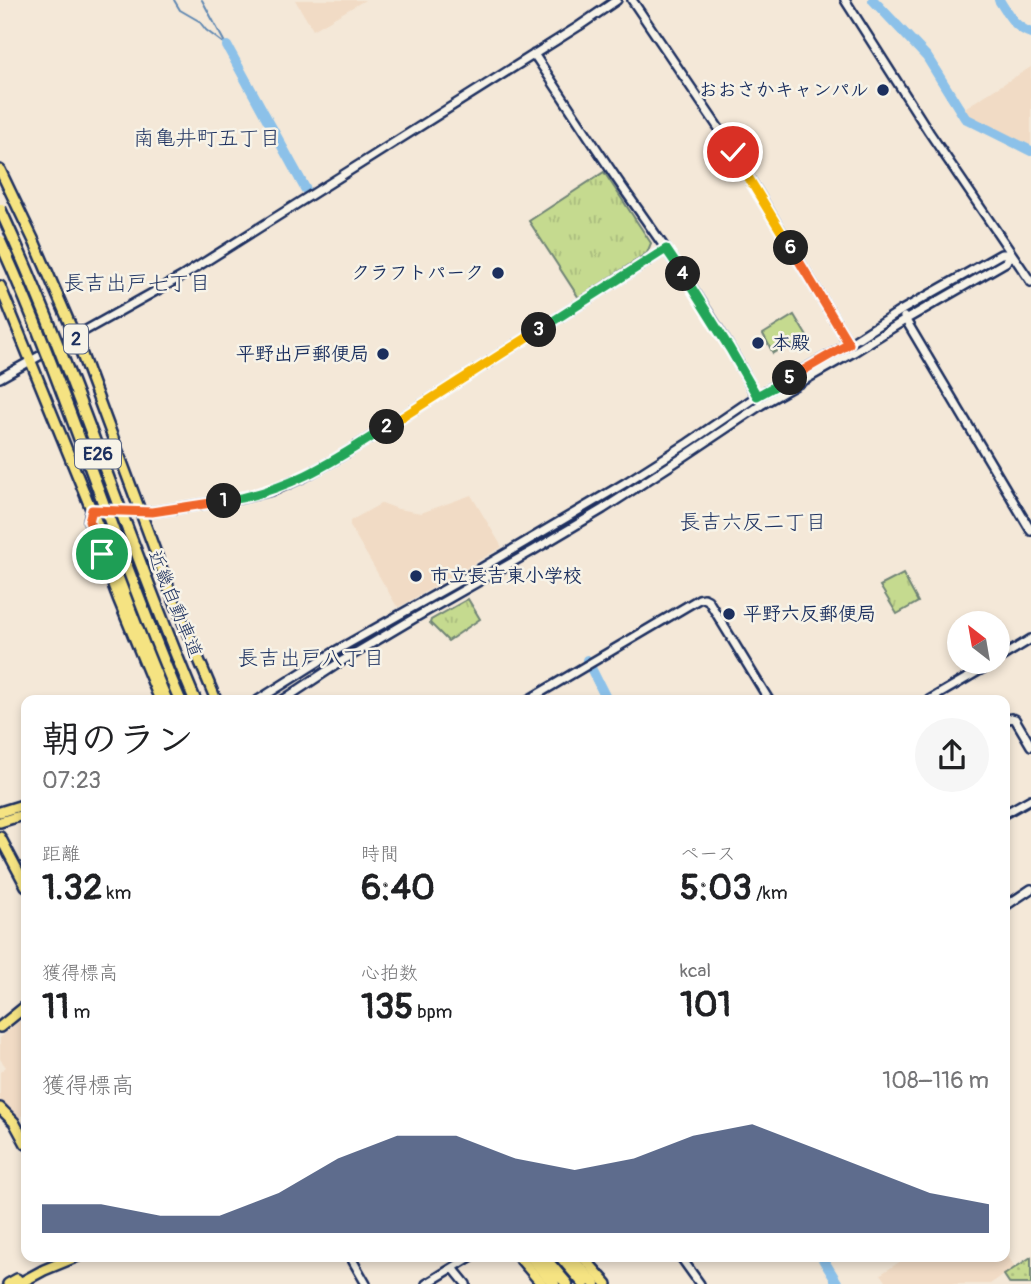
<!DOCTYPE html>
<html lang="ja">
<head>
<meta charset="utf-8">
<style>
  body { margin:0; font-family:Pangolin,"Klee One",sans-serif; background:#f6f6f6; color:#202124; height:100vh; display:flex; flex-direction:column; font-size:26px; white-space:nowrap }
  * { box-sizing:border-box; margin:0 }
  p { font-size:23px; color:#757577 }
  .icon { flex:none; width:38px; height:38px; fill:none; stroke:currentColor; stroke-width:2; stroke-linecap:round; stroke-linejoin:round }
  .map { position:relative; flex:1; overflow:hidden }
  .panel { position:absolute; left:21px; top:695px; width:989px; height:567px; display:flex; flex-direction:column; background:#fff; border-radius:14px; box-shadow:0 4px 10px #0003 }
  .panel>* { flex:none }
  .needle { width:46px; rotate:329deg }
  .buttons { position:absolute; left:947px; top:611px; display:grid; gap:14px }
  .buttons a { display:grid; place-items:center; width:63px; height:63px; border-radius:50%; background:#fff; box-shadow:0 4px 10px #0003; font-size:35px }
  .pin { position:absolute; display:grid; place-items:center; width:60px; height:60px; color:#fff; margin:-30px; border:4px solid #fff; border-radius:50%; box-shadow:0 2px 7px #0007 }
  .km { position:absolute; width:35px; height:35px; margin:-18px; border-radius:50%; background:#222; color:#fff; font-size:19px; line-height:35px; text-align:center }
  .round { display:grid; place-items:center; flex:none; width:74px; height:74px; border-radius:37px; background:#f6f6f6 }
  .overview { display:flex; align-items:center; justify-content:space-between; height:119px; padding:0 21px }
  h1 { font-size:38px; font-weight:700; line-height:52px }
  .stats { display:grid; grid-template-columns:repeat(3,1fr); gap:10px; height:119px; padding:7px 21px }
  .stats div { display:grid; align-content:center }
  .stats b { font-size:35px; font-weight:700 }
  .stats small { font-size:19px; font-weight:400 }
  .stats p { font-size:19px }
  .chart { height:196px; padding:14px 21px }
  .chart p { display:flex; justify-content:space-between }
  .chart svg { width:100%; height:126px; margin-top:7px; fill:#1b2f5e; opacity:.7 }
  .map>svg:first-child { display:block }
  .built { fill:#f1dbc5 }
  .grass { fill:url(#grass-dots); stroke:#708476; stroke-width:2 }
  .park { fill:url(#park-tufts); stroke:#708476; stroke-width:2 }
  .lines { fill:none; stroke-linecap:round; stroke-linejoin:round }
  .stream { stroke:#5f87b1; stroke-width:2 }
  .river { stroke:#8cc1e9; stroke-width:10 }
  .minor-casing { stroke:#1b2f5e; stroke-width:12 }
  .major-casing { stroke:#1b2f5e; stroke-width:14 }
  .highway-casing { stroke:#1b2f5e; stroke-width:15 }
  .minor { stroke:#f7f3e8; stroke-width:7 }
  .major { stroke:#f5e382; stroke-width:9 }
  .highway { stroke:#f5e382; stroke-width:10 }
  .highway-bridge-casing { stroke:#1b2f5e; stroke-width:15; stroke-linecap:butt }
  .highway-bridge { stroke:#f5e382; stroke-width:10 }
  .split-1-casing { stroke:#fff; stroke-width:14 }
  .split-2-casing { stroke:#fff; stroke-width:14 }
  .split-3-casing { stroke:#fff; stroke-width:14 }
  .split-4-casing { stroke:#fff; stroke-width:14 }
  .split-5-casing { stroke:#fff; stroke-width:14 }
  .split-6-casing { stroke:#fff; stroke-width:14 }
  .split-7-casing { stroke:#fff; stroke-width:14 }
  .split-1 { stroke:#f0652b; stroke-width:9 }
  .split-2 { stroke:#22a559; stroke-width:9 }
  .split-3 { stroke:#f5b400; stroke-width:9 }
  .split-4 { stroke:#22a559; stroke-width:9 }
  .split-5 { stroke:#22a559; stroke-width:9 }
  .split-6 { stroke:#f0652b; stroke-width:9 }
  .split-7 { stroke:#f5b400; stroke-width:9 }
  .poi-dot { fill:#1b2f5e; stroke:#f7f3e8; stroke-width:2.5 }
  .labels { text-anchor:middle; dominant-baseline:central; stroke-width:5; stroke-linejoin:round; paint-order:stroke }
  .shield { fill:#f7f3e8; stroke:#5d6a87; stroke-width:2 }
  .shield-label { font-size:18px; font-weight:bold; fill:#1b2f5e }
  .poi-label { font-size:19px; font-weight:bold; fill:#1b2f5e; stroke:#f7f3e8; text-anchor:end }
  .street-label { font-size:19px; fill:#1b2f5e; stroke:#f7f3e8 }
  .neighbourhood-label { font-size:21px; fill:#1b2f5e; stroke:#f7f3e8 }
</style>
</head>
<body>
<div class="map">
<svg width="1031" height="1284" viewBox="0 0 1031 1284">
  <defs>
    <pattern id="grass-dots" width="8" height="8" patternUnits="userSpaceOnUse" patternTransform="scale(1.75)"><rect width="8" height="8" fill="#c5da8f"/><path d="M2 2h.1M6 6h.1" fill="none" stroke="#a9bb7e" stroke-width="1.8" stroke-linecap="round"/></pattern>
    <pattern id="park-tufts" width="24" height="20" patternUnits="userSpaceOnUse" patternTransform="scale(1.75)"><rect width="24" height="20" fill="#c5da8f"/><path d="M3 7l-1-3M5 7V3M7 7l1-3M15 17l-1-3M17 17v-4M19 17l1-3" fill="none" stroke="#a9bb7e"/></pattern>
  </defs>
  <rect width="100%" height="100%" fill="#f4e8d8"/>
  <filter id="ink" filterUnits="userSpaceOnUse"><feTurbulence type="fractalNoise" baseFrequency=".0143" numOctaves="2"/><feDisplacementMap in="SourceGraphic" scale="14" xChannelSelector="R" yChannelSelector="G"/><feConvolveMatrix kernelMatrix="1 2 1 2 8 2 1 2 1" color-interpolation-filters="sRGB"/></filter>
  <g filter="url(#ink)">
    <path class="built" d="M 295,0 L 365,0 L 313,30 Z
      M 1031,67 L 1031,146 L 967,115 L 963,109 Z
      M 471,495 L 502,547 L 399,607 L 396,605 L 350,526 L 350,521 L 382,503 L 398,509 L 421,513 Z
      M 26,1020 L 26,1113 L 14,1120 L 0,1105 L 0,1072 L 6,1067 L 0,1059 L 0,1038 L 17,1023 Z
      M 1005,1252 L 1015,1267 L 990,1284 L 888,1284 L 881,1274 L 907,1257 L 1004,1256 Z"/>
    <path class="grass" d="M 1031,1257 L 1031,1284 L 1010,1284 L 1004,1275 Z"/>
    <path class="park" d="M 604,172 L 651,243 L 647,253 L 579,298 L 529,221 Z
      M 794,315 L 808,338 L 791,347 L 789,344 L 773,353 L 763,334 Z
      M 903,574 L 918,602 L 897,614 L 880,586 Z
      M 468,599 L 480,619 L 448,641 L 430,623 L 431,620 Z"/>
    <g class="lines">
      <path class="stream" d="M 174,0 L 180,10 L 199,21 L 206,30 L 227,46
        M 202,0 L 225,43"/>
      <path class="river" d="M 873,0 L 927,57 L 965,118 L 1031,151
        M 999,0 C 1008,14 1014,27 1031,33
        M 227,46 L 306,190
        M 587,660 L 607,700
        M 821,1256 L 838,1284"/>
      <defs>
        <path id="minor" d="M 632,0 L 724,136 L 849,344
          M 845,0 L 929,132 L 1031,282
          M 534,54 C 564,99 593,144 623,188 C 671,256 721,325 758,400
          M 904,317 L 1031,531
          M 0,378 L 181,277 L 579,26 L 617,0
          M 92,510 L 152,512 L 243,498 L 275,490 L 304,477 L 338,458 L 666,249
          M 998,659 L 1031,639
          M 258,700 L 337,650 L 454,584 L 625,483 L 688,443 L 757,396 L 849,344 L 900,311 L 1001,254 L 1011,254
          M 283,700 L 342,661 L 418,616 L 534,550 L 603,509 L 682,458 L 761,405 L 854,352 L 905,320 L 1006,262 L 1011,254
          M 528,700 L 699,599 L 704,598 L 708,600 L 769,700
          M 929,700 L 994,662
          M 1004,721 L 1011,718 L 1015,719 L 1031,746
          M 1004,814 L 1031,799
          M 1004,907 L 1031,889
          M 350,1256 L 366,1284
          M 680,1256 L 700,1284
          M 453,1268 L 466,1284
          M 426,1284 L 472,1256"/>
        <path id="major" d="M 0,170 L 34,241 L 75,336 L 170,591 L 216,700
          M 0,286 L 169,700
          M 91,512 L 89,521 L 118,598 L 160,700
          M 0,812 L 26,804
          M 0,822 L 26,814
          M 0,837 L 26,886
          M 0,1027 L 26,1006
          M 0,1108 L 14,1122 L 26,1144
          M 518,1256 L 542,1284
          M 582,1256 L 607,1284
          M 8,1284 L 17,1279 L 20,1283 L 44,1270 L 78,1256"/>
        <path id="highway" d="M 530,1256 L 554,1284
          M 543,1256 L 567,1284
          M 560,1256 L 584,1284
          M 569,1256 L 595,1284"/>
      </defs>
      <use href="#minor" class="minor-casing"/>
      <use href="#major" class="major-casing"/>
      <use href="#highway" class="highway-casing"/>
      <use href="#minor" class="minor"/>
      <use href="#major" class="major"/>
      <use href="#highway" class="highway"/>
      <defs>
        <path id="highway-bridge" d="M 0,209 C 74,369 126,538 195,700
          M 0,241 C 68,391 115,549 180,700"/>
      </defs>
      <use href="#highway-bridge" class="highway-bridge-casing"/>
      <use href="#highway-bridge" class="highway-bridge"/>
    </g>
  </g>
  <g class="lines" filter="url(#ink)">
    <defs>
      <path id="split-1" d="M 102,554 L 89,521 L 92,510 L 152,512 L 224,501"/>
      <path id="split-2" d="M 224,501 C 288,492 334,461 387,427"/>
      <path id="split-3" d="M 387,427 L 539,330"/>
      <path id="split-4" d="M 539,330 L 666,249 L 683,274"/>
      <path id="split-5" d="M 683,274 L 730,349 L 757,396 L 790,378"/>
      <path id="split-6" d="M 790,378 L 849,344 L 791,248"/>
      <path id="split-7" d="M 733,152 L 791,248"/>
    </defs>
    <use href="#split-1" class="split-1-casing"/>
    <use href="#split-2" class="split-2-casing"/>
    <use href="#split-3" class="split-3-casing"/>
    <use href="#split-4" class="split-4-casing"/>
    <use href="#split-5" class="split-5-casing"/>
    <use href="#split-6" class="split-6-casing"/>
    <use href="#split-7" class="split-7-casing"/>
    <use href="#split-1" class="split-1"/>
    <use href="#split-2" class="split-2"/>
    <use href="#split-3" class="split-3"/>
    <use href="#split-4" class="split-4"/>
    <use href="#split-5" class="split-5"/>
    <use href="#split-6" class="split-6"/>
    <use href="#split-7" class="split-7"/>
  </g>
  <g class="poi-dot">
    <circle cx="883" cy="90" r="7"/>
    <circle cx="498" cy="273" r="7"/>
    <circle cx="758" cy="343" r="7"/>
    <circle cx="383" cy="354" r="7"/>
    <circle cx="416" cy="576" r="7"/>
    <circle cx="729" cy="614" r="7"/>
  </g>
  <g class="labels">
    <g class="shield">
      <rect x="64" y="324.5" width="24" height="29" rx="5"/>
      <rect x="75" y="439.5" width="46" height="29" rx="5"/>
    </g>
    <g class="shield-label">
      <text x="76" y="339">2</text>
      <text x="98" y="454">E26</text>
    </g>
    <g class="poi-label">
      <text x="869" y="90">おおさかキャンパル</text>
      <text x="484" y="273">クラフトパーク</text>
      <text x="772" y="343" text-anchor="start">本殿</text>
      <text x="369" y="354">平野出戸郵便局</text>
      <text x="430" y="576" text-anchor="start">市立長吉東小学校</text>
      <text x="743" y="614" text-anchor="start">平野六反郵便局</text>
    </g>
    <g class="street-label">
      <text transform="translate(175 604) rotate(68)">近畿自動車道</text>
    </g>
    <g class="neighbourhood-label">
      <text x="207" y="138">南亀井町五丁目</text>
      <text x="137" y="283">長吉出戸七丁目</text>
      <text x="753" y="522">長吉六反二丁目</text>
      <text x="311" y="658">長吉出戸八丁目</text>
    </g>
  </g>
</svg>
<div class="buttons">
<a><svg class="needle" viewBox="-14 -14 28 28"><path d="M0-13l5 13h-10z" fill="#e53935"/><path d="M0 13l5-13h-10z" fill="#757577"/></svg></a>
</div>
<div class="pin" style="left:102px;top:554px;background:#1e9e55"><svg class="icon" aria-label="arrive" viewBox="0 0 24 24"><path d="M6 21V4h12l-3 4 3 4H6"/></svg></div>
<div class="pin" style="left:733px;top:152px;background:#d93025"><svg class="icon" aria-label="check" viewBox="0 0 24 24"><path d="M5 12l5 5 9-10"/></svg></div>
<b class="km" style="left:224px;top:501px">1</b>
<b class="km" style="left:387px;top:427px">2</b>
<b class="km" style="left:539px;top:330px">3</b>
<b class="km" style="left:683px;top:274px">4</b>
<b class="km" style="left:790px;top:378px">5</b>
<b class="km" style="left:791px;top:248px">6</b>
<section class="panel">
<div class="overview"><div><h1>朝のラン</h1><p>07:23</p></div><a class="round"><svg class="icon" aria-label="share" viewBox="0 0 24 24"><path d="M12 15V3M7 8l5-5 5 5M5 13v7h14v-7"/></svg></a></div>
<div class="stats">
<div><p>距離</p><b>1.32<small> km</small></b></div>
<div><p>時間</p><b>6:40</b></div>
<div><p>ペース</p><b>5:03<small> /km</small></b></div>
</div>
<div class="stats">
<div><p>獲得標高</p><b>11<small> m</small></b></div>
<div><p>心拍数</p><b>135<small> bpm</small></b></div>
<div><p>kcal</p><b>101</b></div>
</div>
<div class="chart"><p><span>獲得標高</span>108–116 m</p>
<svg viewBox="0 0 160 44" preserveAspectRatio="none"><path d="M0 44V34L10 34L20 38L30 38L40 30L50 18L60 10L70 10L80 18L90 22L100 18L110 10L120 6L130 14L140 22L150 30L160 34V44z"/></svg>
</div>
</section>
</div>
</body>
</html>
